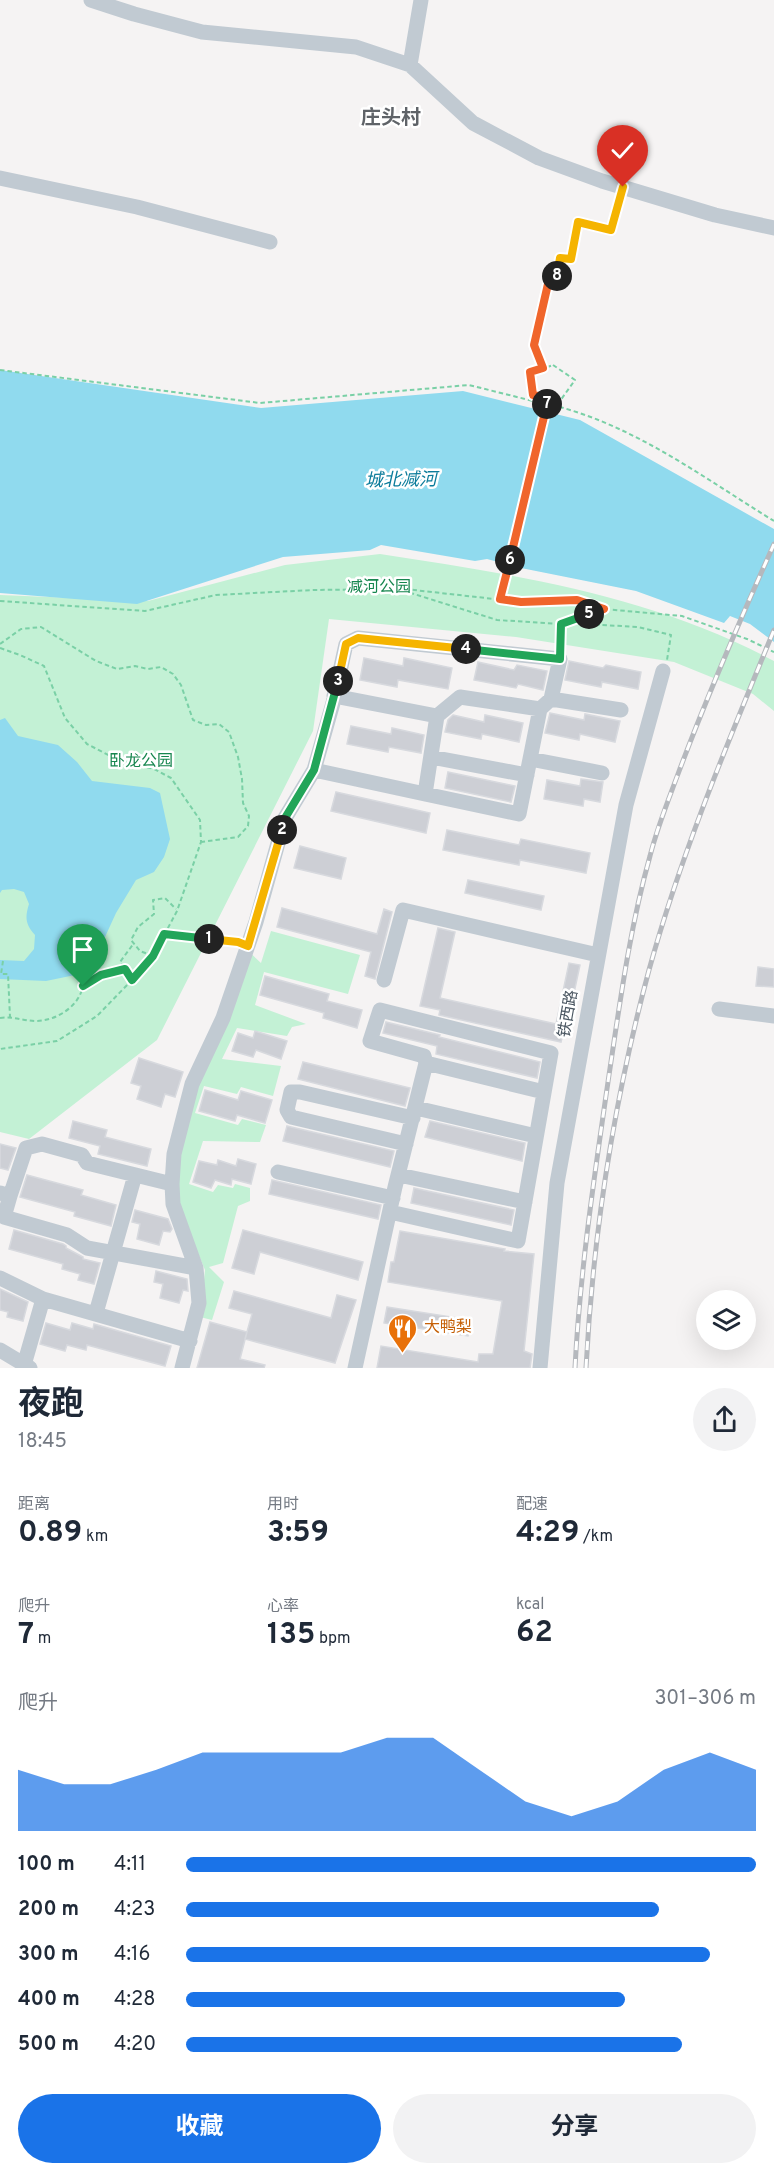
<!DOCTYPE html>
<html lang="zh">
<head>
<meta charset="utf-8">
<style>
  body { margin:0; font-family:Overpass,"Noto Sans SC",sans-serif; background:#f2f2f3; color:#1f2937; height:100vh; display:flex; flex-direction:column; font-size:22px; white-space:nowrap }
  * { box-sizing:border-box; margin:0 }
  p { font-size:20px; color:#747a83 }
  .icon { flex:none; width:33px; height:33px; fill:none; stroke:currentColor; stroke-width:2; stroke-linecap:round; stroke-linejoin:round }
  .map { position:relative; height:1368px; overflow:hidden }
  .drawer { display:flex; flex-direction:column; background:#fff; flex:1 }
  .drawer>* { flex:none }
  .controls { position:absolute; left:696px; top:1290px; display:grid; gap:12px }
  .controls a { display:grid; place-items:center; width:60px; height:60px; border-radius:50%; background:#fff; box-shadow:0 6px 24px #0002; font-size:30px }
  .pin { position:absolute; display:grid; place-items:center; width:51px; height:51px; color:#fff; margin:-62px -26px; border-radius:50% 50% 50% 0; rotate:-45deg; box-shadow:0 0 6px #0007 }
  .pin .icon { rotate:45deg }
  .km { position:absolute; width:30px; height:30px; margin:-15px; border-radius:50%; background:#222; color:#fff; font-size:16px; line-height:30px; text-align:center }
  .round { display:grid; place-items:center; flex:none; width:63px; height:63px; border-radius:32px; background:#f2f2f3 }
  .overview { display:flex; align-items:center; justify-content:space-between; height:102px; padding:0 18px }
  h1 { font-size:33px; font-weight:700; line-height:45px }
  .metrics { display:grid; grid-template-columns:repeat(3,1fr); gap:9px; height:102px; padding:6px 18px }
  .metrics div { display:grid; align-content:center }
  .metrics b { font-size:30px; font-weight:700 }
  .metrics small { font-size:16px; font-weight:400 }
  .metrics p { font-size:16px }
  .chart { height:168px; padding:12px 18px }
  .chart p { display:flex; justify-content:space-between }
  .chart svg { width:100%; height:108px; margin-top:6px; fill:#1a73e8; opacity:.7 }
  .primary-button { display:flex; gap:12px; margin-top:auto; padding:12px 18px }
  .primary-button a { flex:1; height:69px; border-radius:36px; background:#1a73e8; color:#fff; font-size:24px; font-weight:700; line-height:69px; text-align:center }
  .primary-button a+a { background:#f2f2f3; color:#1f2937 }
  ul { padding:0 18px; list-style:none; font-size:20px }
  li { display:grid; grid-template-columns:96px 72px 1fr; align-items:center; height:45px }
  li i { height:15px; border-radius:8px; background:#1a73e8 }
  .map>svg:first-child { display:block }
  .green { fill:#c3f1d5 }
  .water { fill:#90daee }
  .building { fill:#cdcfd5; stroke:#d7d9de; stroke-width:1.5 }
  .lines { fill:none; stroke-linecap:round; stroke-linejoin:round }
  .path { stroke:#7ad0a6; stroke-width:2; stroke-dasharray:4.5 3; stroke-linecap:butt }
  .minor { stroke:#c1cad2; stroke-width:15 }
  .rail-casing { stroke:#b5b8bd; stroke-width:5 }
  .rail { stroke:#fff; stroke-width:3; stroke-dasharray:9; stroke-linecap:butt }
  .split-1-casing { stroke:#fff; stroke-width:12 }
  .split-2-casing { stroke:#fff; stroke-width:12 }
  .split-3-casing { stroke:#fff; stroke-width:12 }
  .split-4-casing { stroke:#fff; stroke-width:12 }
  .split-5-casing { stroke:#fff; stroke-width:12 }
  .split-6-casing { stroke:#fff; stroke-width:12 }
  .split-7-casing { stroke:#fff; stroke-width:12 }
  .split-8-casing { stroke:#fff; stroke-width:12 }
  .split-9-casing { stroke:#fff; stroke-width:12 }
  .split-1 { stroke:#22a559; stroke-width:8 }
  .split-2 { stroke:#f5b400; stroke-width:8 }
  .split-3 { stroke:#22a559; stroke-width:8 }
  .split-4 { stroke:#f5b400; stroke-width:8 }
  .split-5 { stroke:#22a559; stroke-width:8 }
  .split-6 { stroke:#f0652b; stroke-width:8 }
  .split-7 { stroke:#f0652b; stroke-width:8 }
  .split-8 { stroke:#f0652b; stroke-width:8 }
  .split-9 { stroke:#f5b400; stroke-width:8 }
  .labels { text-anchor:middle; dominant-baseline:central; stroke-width:5; stroke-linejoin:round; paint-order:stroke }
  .park-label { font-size:16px; fill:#17864f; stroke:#fff }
  .street-label { font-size:16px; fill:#4a5661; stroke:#fff }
  .food-label { font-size:16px; fill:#c56008; stroke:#fff; text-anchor:start }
  .water-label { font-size:18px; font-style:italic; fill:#0c7c9b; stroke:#fff }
  .quarter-label { font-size:20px; font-weight:bold; fill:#5f6368; stroke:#fff }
</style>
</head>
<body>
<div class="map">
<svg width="774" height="1368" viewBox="0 0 774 1368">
  <rect width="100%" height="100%" fill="#f5f3f3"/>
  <path class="green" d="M 380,554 C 513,574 654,596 774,661 L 774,711 L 753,694 L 674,662 L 516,637 L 329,619 L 313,731 L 157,1040 L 29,1139 L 0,1132 L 0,595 L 148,601 L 285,565 Z
    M 271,931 L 360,955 L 348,994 L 264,972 L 255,1005 L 306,1024 L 292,1027 L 287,1036 L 237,1028 L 222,1059 L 281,1066 L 273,1096 L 241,1087 L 237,1094 L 204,1086 L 195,1113 L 238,1125 L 242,1119 L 266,1125 L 260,1142 L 203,1141 L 189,1184 L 213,1192 L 218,1185 L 233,1188 L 235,1184 L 250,1188 L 250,1201 L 238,1206 L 223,1263 L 209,1267 L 224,1282 L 212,1320 L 200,1317 L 205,1270 L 178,1205 L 174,1141 L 244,947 L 261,963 Z"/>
  <path class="water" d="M 0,370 L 261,408 L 463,391 L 580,420 L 774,529 L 774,642 L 750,624 L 730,616 L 724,623 L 636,591 L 516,567 L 487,559 L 475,561 L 381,545 L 370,550 L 283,557 L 137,604 L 0,593 Z
    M 5,718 L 18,736 L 58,745 L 77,762 L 92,781 L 150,788 L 160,793 L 170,839 L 164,857 L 154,872 L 136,880 L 116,913 L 105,937 L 94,954 L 75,975 L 46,981 L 0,979 L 0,960 L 24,961 L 34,949 L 35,935 C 25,924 25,917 29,904 L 24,892 L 14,889 L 2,890 L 0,893 L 0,720 Z"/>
  <path class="building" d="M 364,658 L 403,666 L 404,658 L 452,668 L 448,689 L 398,680 L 397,687 L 360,680 Z
    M 569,661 L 603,668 L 606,665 L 641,672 L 638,689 L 602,682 L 601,687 L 565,680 Z
    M 478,662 L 514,670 L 517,665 L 547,671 L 543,690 L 518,684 L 516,688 L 474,680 Z
    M 550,713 L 584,720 L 585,714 L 620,721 L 615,742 L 580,734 L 579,740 L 545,733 Z
    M 453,715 L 484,722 L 485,715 L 523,723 L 519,742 L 482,734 L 481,739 L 445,732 L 448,720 Z
    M 351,726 L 391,734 L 392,728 L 424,735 L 421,753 L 389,747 L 388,752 L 347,744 Z
    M 448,772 L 515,786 L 511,802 L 445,788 Z
    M 581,779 L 603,782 L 600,802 L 584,799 L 583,806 L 544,799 L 547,780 L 580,786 Z
    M 336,792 L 430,813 L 426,833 L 331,811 Z
    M 447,830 L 519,845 L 521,839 L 590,853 L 586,873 L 520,860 L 519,865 L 443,850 Z
    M 300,846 L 346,858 L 341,879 L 294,868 Z
    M 468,880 L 544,896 L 541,910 L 465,893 Z
    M 282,908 L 377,934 L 384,909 L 392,912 L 375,979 L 365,976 L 371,952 L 277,927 Z
    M 438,928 L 455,932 L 440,998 L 556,1024 L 569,963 L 580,965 L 568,1021 L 566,1020 L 561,1042 L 439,1015 L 440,1010 L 420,1006 Z
    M 758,967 L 774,969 L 774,987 L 756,986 Z
    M 265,976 L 329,994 L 327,1001 L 362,1010 L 357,1028 L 323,1018 L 324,1013 L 260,995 Z
    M 386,1022 L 440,1035 L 439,1037 L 540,1062 L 537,1078 L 436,1054 L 437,1046 L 383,1033 Z
    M 255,1031 L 287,1041 L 281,1059 L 256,1050 L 253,1057 L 232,1051 L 238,1033 L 253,1038 Z
    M 139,1058 L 183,1072 L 175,1097 L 165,1094 L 161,1107 L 137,1099 L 141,1086 L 131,1083 Z
    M 303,1062 L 410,1088 L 405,1106 L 298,1079 Z
    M 205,1090 L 238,1100 L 241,1091 L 272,1100 L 265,1123 L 237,1115 L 235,1121 L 199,1111 Z
    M 73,1121 L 107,1130 L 105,1137 L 151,1149 L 147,1166 L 98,1154 L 100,1146 L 69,1138 Z
    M 430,1121 L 525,1143 L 522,1161 L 425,1137 Z
    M 287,1126 L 394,1151 L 390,1167 L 283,1141 Z
    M 0,1144 L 16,1148 L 8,1170 L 0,1168 Z
    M 238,1159 L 256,1164 L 251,1184 L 232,1179 L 231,1185 L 215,1180 L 211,1188 L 193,1182 L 199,1161 L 217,1165 L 218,1160 L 236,1166 Z
    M 27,1175 L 83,1190 L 81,1195 L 116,1205 L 111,1226 L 74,1216 L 75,1212 L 20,1197 Z
    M 272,1180 L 381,1205 L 378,1219 L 269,1194 Z
    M 414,1188 L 514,1210 L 511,1225 L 411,1203 Z
    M 135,1210 L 168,1219 L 172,1229 L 170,1232 L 163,1231 L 159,1245 L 137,1239 L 140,1224 L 132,1222 Z
    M 14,1230 L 63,1244 L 66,1246 L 66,1248 L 83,1257 L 83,1259 L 100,1263 L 94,1284 L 78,1280 L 80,1274 L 62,1269 L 63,1264 L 9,1249 Z
    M 243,1230 L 363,1262 L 358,1280 L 260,1252 L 254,1274 L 232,1268 Z
    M 400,1231 L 505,1249 L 504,1251 L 534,1254 L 524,1351 L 532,1354 L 530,1368 L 377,1368 L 381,1346 L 478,1362 L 479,1354 L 493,1354 L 502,1301 L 388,1282 L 391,1262 L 394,1262 Z
    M 156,1271 L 187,1279 L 188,1291 L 183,1290 L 179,1303 L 160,1298 L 163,1284 L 154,1282 Z
    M 0,1289 L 28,1302 L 23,1321 L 7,1317 L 8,1312 L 0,1310 Z
    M 234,1291 L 331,1318 L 337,1295 L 356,1300 L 335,1363 L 245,1339 L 252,1314 L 229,1308 Z
    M 387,1307 L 471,1320 L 468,1336 L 384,1323 Z
    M 210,1322 L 247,1332 L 240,1359 L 265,1365 L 264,1368 L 197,1368 Z
    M 46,1323 L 70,1330 L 72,1323 L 93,1329 L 94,1324 L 171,1346 L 165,1366 L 87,1345 L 86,1350 L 67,1345 L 65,1351 L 40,1344 Z"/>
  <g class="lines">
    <path class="path" d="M 553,365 L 575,380 L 560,401 L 533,395 L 530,373 Z
      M 543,368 L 534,345 L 548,284 L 556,281 L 560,258 L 571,259 L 578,222 L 611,230 L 620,198
      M 0,370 L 260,403 L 469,385 L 541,403
      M 552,405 C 634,425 704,478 774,521
      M 405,589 L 521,602 L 577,600 L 604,609
      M 500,599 L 548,398
      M 0,601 L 145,611 L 216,595 L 313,590 L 398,589 L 497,620 L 561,624 L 604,609 L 682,616 L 747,639 L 774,652
      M 565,623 L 638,627 L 671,635 L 667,660
      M 0,644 L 21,629 L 41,627 L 96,661 L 117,669 L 135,666 L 148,669 L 161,667 L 173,674 L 181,685 L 193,720 L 206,725 L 219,724 L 229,732 L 238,757 L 242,779 L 243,803 L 249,816 L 248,826 L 238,837 L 201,842
      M 0,648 L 20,655 L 44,666 L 65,718 L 87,744 L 118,760 L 154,769 L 171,778 L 200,820 L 201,842 L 177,911 L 153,956 L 132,980 L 97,1016 L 57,1041 L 0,1049
      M 561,648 L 561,624
      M 164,935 L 236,942
      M 153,956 L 140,951 L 131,940 L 138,927 L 154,914 L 153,900 L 165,898 L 176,909
      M 3,961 L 1,974 L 8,974 L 10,1017
      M 132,980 L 120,962 L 134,943
      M 0,1018 C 13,1016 24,1021 37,1021 C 58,1020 79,1006 83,986 L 101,975 L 125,969"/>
    <path class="minor" d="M 91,0 L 134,14 L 202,32 L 356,47 L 410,65 L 473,123 L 539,158 L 602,181 L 715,215 L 774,228
      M 410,65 L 421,0
      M 0,178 L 137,207 L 270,242
      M 334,696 L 437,716 L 460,697 L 540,709 L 551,699 L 621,710
      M 431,757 L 527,775
      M 530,759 L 602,773
      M 314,770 L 425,794 L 437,716
      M 425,794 L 519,814 L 540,709
      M 384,980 L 403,910 L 598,955
      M 719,1009 L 774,1016
      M 426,1063 L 544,1092
      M 416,1108 L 536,1136
      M 406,1144 L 291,1117 L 287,1110 L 291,1092 L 300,1092 L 413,1118
      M 278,1172 L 393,1198
      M 399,1175 L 525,1202
      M 0,1193 L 10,1196 L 26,1148 L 42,1144 L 82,1155 L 87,1163 L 172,1184
      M 10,1196 L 4,1217 L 67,1235 L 87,1248 L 196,1268
      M 0,1278 L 43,1299 L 190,1341
      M 96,1313 L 135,1175
      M 0,1350 L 30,1368
      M 24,1365 L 43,1299
      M 182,1368 L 199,1303 L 196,1268 L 173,1204 L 172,1184 L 174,1154 L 192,1084 L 223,1018 L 256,922 L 285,818 L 314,770 L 333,703 L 346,644 L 358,638 L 560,659 L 551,699
      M 355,1368 L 395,1187 L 426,1063 L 424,1056 L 370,1041 L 380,1010 L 551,1053 L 518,1241 L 390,1212
      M 540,1368 L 557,1183 L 626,805 L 663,671"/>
    <defs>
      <path id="rail" d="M 575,1368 C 580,1270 595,1172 609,1075 C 620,1002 630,927 650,856 C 657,828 668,801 678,774 C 707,696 740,620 774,544
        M 586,1368 C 593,1234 614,1100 649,970 C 681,854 728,742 774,630"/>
    </defs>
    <use href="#rail" class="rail-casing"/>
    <use href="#rail" class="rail"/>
  </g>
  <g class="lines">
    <defs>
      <path id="split-1" d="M 83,986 L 101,975 L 125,969 L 132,980 L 153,956 L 164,934 L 209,939"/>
      <path id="split-2" d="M 209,939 L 238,942 L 248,946 L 282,830"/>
      <path id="split-3" d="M 282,830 L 285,818 L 314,770 L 338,681"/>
      <path id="split-4" d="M 338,681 L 346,644 L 358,638 L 466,649"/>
      <path id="split-5" d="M 466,649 L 560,659 L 561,624 L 589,614"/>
      <path id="split-6" d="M 510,560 L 500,599 L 521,602 L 577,600 L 604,609 L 589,614"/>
      <path id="split-7" d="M 510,560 L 547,404"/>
      <path id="split-8" d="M 547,404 L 548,398 L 533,395 L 530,372 L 543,368 L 534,345 L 548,284 L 556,281 L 557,276"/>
      <path id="split-9" d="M 557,276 L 560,258 L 571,259 L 578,222 L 611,230 L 623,187"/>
    </defs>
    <use href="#split-1" class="split-1-casing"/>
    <use href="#split-2" class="split-2-casing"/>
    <use href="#split-3" class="split-3-casing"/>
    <use href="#split-4" class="split-4-casing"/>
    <use href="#split-5" class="split-5-casing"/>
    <use href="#split-6" class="split-6-casing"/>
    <use href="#split-7" class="split-7-casing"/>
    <use href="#split-8" class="split-8-casing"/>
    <use href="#split-9" class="split-9-casing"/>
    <use href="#split-1" class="split-1"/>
    <use href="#split-2" class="split-2"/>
    <use href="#split-3" class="split-3"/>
    <use href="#split-4" class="split-4"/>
    <use href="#split-5" class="split-5"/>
    <use href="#split-6" class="split-6"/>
    <use href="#split-7" class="split-7"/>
    <use href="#split-8" class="split-8"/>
    <use href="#split-9" class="split-9"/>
  </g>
  <defs>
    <symbol id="restaurant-pin" viewBox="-11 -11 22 30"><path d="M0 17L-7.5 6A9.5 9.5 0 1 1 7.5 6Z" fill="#e8710a" stroke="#fff"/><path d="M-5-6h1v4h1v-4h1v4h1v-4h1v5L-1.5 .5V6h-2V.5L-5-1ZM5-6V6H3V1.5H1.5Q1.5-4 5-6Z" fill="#fff"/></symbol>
  </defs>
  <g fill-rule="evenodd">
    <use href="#restaurant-pin" x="386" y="1312" width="33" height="45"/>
  </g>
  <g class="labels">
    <g class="park-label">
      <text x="379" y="588">减河公园</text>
      <text x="141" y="762">卧龙公园</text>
    </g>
    <g class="street-label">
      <text transform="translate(569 1014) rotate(-80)">铁西路</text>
    </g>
    <g class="food-label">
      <text x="424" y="1328">大鸭梨</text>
    </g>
    <g class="water-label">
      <text transform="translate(401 481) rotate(-1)">城北减河</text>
    </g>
    <g class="quarter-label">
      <text x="391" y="119">庄头村</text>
    </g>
  </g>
</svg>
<div class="controls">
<a><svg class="icon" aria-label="layers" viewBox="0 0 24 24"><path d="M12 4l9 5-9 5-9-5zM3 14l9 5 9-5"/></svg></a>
</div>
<div class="pin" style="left:83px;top:986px;background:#1e9e55"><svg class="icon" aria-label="arrive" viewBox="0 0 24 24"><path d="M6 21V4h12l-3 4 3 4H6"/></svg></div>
<div class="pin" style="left:623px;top:187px;background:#d93025"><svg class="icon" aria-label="check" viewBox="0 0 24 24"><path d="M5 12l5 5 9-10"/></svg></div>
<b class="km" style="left:209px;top:939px">1</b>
<b class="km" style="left:282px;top:830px">2</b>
<b class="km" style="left:338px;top:681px">3</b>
<b class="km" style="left:466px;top:649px">4</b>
<b class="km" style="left:589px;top:614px">5</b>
<b class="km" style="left:510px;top:560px">6</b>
<b class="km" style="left:547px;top:404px">7</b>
<b class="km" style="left:557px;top:276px">8</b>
</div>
<section class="drawer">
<div class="overview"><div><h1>夜跑</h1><p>18:45</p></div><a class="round"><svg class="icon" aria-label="share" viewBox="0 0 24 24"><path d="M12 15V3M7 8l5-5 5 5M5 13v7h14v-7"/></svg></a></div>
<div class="metrics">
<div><p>距离</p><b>0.89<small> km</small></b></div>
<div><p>用时</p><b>3:59</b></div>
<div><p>配速</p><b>4:29<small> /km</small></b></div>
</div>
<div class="metrics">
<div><p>爬升</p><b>7<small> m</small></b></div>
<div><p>心率</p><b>135<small> bpm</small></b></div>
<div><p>kcal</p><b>62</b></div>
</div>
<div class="chart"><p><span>爬升</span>301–306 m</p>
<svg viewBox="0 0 160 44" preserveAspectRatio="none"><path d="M0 44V19L10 25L20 25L30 19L40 12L50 12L60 12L70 12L80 6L90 6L100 19L110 32L120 38L130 32L140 19L150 12L160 19V44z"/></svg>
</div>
<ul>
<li><b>100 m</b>4:11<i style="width:100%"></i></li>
<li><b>200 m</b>4:23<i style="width:83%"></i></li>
<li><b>300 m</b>4:16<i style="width:92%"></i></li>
<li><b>400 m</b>4:28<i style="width:77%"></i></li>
<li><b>500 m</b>4:20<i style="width:87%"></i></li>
</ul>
<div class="primary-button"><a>收藏</a><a>分享</a></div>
</section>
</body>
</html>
